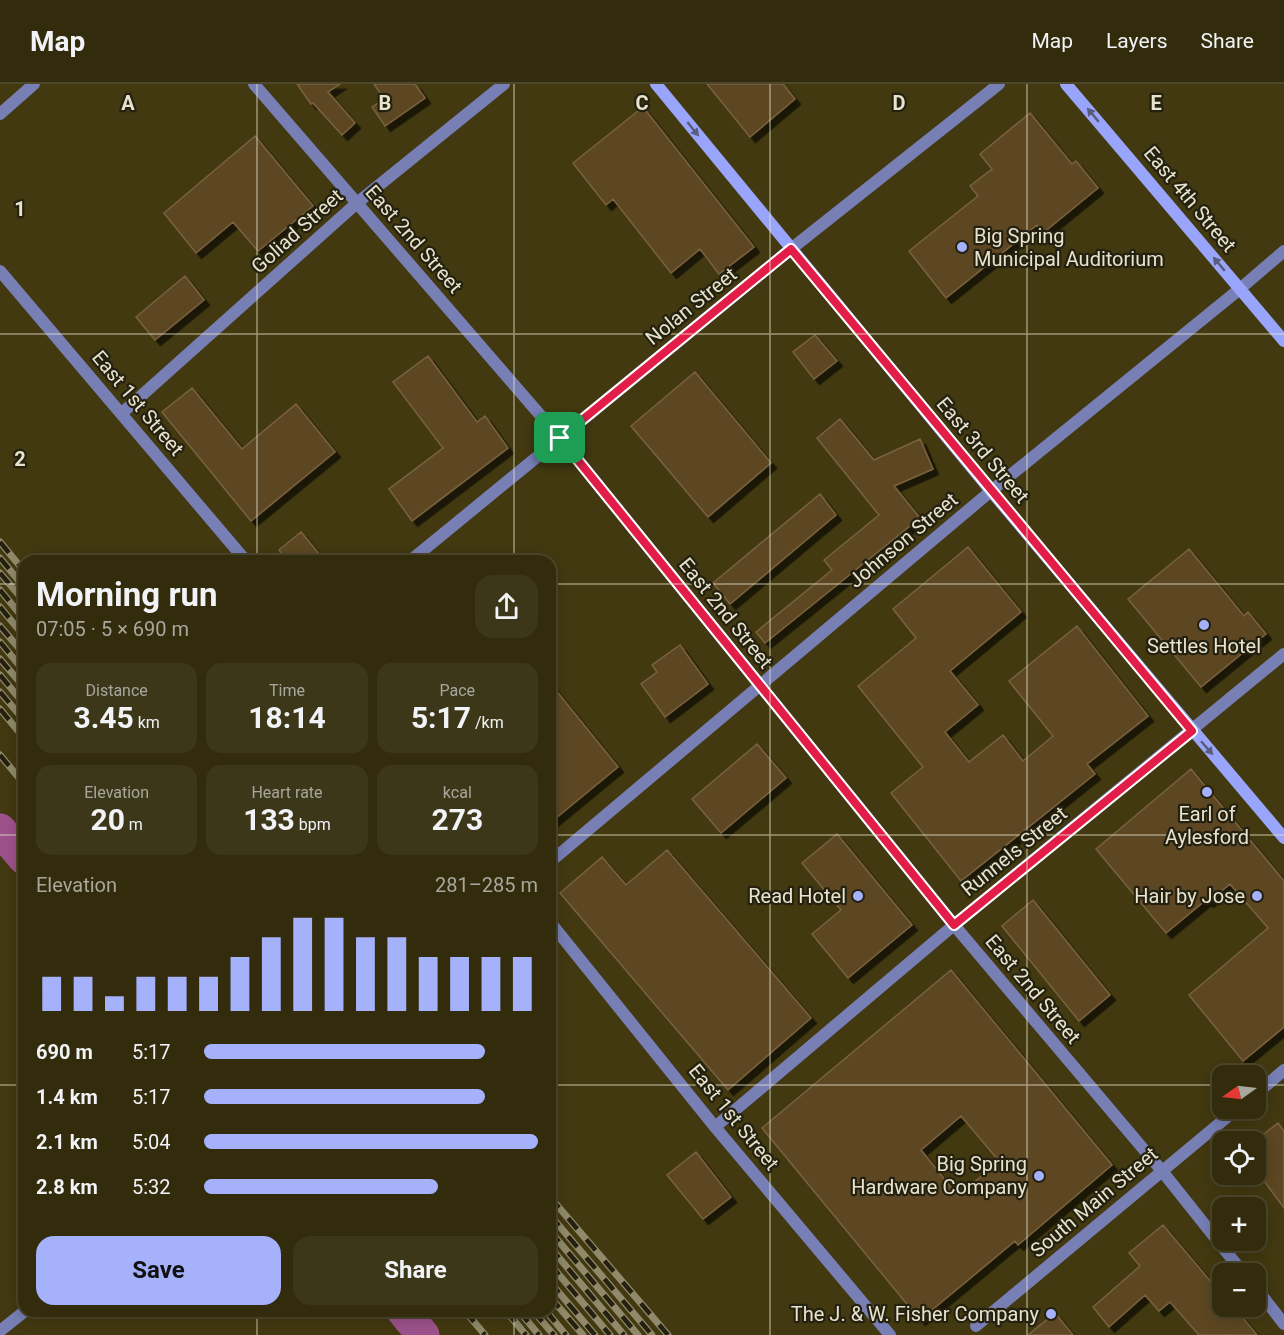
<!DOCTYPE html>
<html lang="en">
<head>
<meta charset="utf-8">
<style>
  body { margin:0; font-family:Roboto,sans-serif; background:#3d371a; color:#f1f3f6; height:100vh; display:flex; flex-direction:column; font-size:22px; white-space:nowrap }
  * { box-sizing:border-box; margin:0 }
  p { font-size:20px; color:#a8a79d }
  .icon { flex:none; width:33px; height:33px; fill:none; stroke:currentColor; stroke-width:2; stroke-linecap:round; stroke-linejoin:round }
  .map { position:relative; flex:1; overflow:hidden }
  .sheet { position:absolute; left:18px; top:471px; width:538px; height:762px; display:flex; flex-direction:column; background:#322b0c; border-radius:18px; box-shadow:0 3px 15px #0003,0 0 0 2px #4d472d }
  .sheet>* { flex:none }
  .needle { width:39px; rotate:256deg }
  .controls { position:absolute; left:1212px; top:981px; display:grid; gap:12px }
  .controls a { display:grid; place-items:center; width:54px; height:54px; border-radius:12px; background:#322b0c; box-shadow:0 3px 15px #0003,0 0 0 2px #4d472d; font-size:30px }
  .pin { position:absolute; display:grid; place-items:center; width:51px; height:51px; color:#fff; margin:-26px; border-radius:12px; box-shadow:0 3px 9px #0006 }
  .round { display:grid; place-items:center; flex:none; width:63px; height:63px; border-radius:18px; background:#3d371a }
  .headline { display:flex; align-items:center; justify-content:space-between; height:102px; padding:0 18px }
  h1 { font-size:33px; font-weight:700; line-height:45px }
  .stats { display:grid; grid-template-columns:repeat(3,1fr); gap:9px; height:102px; padding:6px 18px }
  .stats div { display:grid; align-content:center; border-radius:15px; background:#3d371a; text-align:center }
  .stats b { font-size:30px; font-weight:700 }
  .stats small { font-size:16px; font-weight:400 }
  .stats p { font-size:16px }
  .chart { height:168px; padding:12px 18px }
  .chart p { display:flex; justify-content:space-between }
  .chart svg { width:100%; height:108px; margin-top:6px; stroke:#a6b1fc; stroke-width:6 }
  .button { display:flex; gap:12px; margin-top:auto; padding:12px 18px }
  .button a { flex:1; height:69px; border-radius:18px; background:#a6b1fc; color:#111; font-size:24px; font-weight:700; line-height:69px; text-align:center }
  .button a+a { background:#3d371a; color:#f1f3f6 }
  ul { padding:0 18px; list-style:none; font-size:20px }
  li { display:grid; grid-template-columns:96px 72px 1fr; align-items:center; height:45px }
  li i { height:15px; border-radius:8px; background:#a6b1fc }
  header { display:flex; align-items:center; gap:36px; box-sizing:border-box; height:84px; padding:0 30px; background:#322b0c; border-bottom:2px solid #4d472d }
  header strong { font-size:28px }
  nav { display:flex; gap:33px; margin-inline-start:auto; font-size:21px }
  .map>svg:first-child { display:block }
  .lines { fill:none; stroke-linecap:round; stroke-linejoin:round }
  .river { stroke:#9d528b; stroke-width:33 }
  .building { fill:#5d4623; stroke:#7a623f; stroke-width:1.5; fill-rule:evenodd; filter:url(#shadow) }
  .minor { stroke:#777fb5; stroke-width:12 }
  .secondary { stroke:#99a5fb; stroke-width:12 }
  .rail-casing { stroke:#908a6a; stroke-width:7 }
  .rail { stroke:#252110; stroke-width:4.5; stroke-dasharray:14; stroke-linecap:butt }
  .oneway { fill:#595c7a }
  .route-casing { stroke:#fff; stroke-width:12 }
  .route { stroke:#e11d48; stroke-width:8 }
  .grid { fill:none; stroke:#e7e3cd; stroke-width:1.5; stroke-opacity:0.55 }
  .poi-dot { fill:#a6b1fc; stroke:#252110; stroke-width:2 }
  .labels { text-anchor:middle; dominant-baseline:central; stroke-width:4.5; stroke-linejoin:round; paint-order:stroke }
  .street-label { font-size:20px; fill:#e7e3cd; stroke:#252110 }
  .poi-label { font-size:20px; fill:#e7e3cd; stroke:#252110; text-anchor:end }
  .grid-label { font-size:20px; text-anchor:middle; font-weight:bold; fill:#e7e3cd; stroke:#252110; stroke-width:4.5; stroke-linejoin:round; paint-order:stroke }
</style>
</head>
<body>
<header>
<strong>Map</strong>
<nav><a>Map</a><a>Layers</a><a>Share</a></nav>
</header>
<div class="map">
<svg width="1284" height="1251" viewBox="0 0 1284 1251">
  <defs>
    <filter id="shadow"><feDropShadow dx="5.5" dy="5.5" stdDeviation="0" flood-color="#0009"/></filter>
  </defs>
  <rect width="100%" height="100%" fill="#423910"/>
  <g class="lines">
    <path class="river" d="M 0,746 L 24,774
      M 403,1227 L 423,1251"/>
  </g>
  <path class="building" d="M 297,0 L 340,0 L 328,8 L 355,39 L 342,51 L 313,19 L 311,20 Z
    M 374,0 L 415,0 L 425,14 L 385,42 L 372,23 L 384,15 Z
    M 707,0 L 783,0 L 795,15 L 750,53 Z
    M 643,23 L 754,163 L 719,190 L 700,165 L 671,189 L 613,115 L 606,121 L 573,79 Z
    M 1030,29 L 1072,80 L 1076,77 L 1098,104 L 1043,149 L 1037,141 L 946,214 L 909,167 L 978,112 L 970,102 L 992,85 L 980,70 Z
    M 255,52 L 313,122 L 258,167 L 233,138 L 196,169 L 164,129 Z
    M 185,192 L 204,216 L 155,256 L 136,233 Z
    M 815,251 L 837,277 L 814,295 L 793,268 Z
    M 428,272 L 477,338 L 485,332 L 508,364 L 412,437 L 389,405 L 443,364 L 393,298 Z
    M 695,288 L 771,379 L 708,433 L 631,342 Z
    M 192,304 L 242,365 L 296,320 L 335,368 L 251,437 L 162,328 Z
    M 840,335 L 874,376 L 920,355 L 933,385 L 894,402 L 920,434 L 765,559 L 756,548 L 832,486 L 824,476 L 879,431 L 817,354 Z
    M 820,410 L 836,431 L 730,520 L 713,499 Z
    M 301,448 L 325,477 L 288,477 L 279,466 Z
    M 968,463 L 1021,528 L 950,587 L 978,621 L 945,648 L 969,678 L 1003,651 L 1023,677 L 1053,652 L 1009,597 L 1077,542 L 1148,632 L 1087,680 L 1095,690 L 961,797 L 891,709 L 923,683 L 858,602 L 916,554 L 893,525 Z
    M 1189,465 L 1244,532 L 1248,528 L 1266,550 L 1201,603 L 1128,515 Z
    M 680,561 L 708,600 L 665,633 L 641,600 L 657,588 L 652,581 Z
    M 550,599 L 618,683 L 550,739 Z
    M 757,660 L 786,694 L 721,749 L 692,715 Z
    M 1191,685 L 1284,797 L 1284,943 L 1243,977 L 1189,911 L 1268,844 L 1230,800 L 1208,818 L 1206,816 L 1166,849 L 1096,765 Z
    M 837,750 L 912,841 L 848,894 L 812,850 L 841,826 L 802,779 Z
    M 667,766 L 811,934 L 728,1006 L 560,809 L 602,773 L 626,801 Z
    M 1033,816 L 1110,911 L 1079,937 L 1002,842 Z
    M 951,886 L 1112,1081 L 1018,1161 L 1015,1157 L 920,1236 L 762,1044 ZM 961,1032 L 999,1077 L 958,1112 L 921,1066 Z
    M 1278,1039 L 1284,1047 L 1284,1124 L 1256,1086 L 1256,1056 Z
    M 696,1068 L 731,1113 L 703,1135 L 667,1091 Z
    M 1163,1141 L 1222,1211 L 1222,1222 L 1233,1222 L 1257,1251 L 1199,1251 L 1170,1218 L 1159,1227 L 1145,1211 L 1109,1243 L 1093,1223 L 1140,1182 L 1129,1169 Z
    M 1055,1229 L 1073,1251 L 1028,1251 Z"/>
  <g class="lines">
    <path class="minor" d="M 254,0 L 560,354 L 954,841 L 1162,1087 L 1244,1190
      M 0,30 L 34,0
      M 0,187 L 246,477
      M 122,329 L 357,119 L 504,0
      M 410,477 L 791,165 L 999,0
      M 550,778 L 991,407 L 1241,204 L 1284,167
      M 550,838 L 715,1043 L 890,1251
      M 1256,1010 L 1284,986
      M 715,1043 L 954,841 L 1284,570
      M 1256,1204 L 1284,1240
      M 976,1242 L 1238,1024
      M 0,1247 L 25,1227"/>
    <path class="secondary" d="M 656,0 L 991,407 L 1284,754
      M 1066,0 L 1284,257"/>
    <defs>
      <path id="rail" d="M 0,458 L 24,487
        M 0,474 L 24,503
        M 0,489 L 24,517
        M 0,506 L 24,535
        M 0,523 L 24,552
        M 0,542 L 24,570
        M 0,558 L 24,587
        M 0,575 L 24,603
        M 0,591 L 24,620
        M 0,608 L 24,636
        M 0,625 L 24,654
        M 0,671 L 24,700
        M 550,1113 L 668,1251
        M 550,1131 L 652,1251
        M 550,1147 L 638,1251
        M 550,1163 L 624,1251
        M 550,1180 L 610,1251
        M 550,1198 L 595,1251
        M 550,1213 L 583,1251
        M 465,1227 L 485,1251
        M 506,1227 L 526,1251
        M 519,1227 L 539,1251
        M 533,1227 L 554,1251
        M 546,1227 L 566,1251"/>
    </defs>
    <use href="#rail" class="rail-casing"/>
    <use href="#rail" class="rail"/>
  </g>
  <defs><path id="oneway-solid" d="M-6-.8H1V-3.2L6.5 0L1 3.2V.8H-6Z" transform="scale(1.5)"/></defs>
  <g class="oneway">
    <use href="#oneway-solid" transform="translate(1093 31) rotate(-130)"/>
    <use href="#oneway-solid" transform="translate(693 45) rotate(51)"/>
    <use href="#oneway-solid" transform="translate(1219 180) rotate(-130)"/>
    <use href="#oneway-solid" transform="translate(1207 664) rotate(49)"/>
  </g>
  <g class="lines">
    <defs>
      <path id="route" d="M 791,165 L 1192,647 L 954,841 L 560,354 Z"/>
    </defs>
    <use href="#route" class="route-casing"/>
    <use href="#route" class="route"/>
  </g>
  <path class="grid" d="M 257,0 L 257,477M 514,0 L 514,477M 770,0 L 770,1251M 1027,0 L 1027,1251M 0,250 L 1284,250M 0,500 L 24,500M 550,500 L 1284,500M 0,751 L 24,751M 550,751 L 1284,751M 0,1001 L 24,1001M 550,1001 L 1222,1001M 1256,1001 L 1284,1001M 257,1227 L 257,1251M 514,1227 L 514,1251"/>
  <g class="poi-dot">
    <circle cx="962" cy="163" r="6"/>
    <circle cx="1204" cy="541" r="6"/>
    <circle cx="1207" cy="708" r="6"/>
    <circle cx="858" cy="812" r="6"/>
    <circle cx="1257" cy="812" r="6"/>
    <circle cx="1039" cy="1092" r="6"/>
    <circle cx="1051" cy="1230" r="6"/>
  </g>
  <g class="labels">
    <g class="street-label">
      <text transform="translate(1190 115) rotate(50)">East 4th Street</text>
      <text transform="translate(297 147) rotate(-42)">Goliad Street</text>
      <text transform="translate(414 155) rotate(49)">East 2nd Street</text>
      <text transform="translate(691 222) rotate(-39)">Nolan Street</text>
      <text transform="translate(138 319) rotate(50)">East 1st Street</text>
      <text transform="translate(983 366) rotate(50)">East 3rd Street</text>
      <text transform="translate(903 456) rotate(-40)">Johnson Street</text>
      <text transform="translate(726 529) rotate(51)">East 2nd Street</text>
      <text transform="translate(1014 767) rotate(-39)">Runnels Street</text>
      <text transform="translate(1033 905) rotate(50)">East 2nd Street</text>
      <text transform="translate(734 1033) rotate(51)">East 1st Street</text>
      <text transform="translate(1094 1118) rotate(-40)">South Main Street</text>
    </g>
    <g class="poi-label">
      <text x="974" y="152" text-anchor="start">Big Spring<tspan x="974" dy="23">Municipal Auditorium</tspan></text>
      <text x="1204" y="562" text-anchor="middle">Settles Hotel</text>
      <text x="1207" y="730" text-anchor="middle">Earl of<tspan x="1207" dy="23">Aylesford</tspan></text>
      <text x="846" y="812">Read Hotel</text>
      <text x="1245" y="812">Hair by Jose</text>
      <text x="1027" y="1080">Big Spring<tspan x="1027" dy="23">Hardware Company</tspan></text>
      <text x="1039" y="1230">The J. &amp; W. Fisher Company</text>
    </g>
  </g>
  <g class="grid-label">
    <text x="128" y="26">A</text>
    <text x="385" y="26">B</text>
    <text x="642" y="26">C</text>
    <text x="899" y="26">D</text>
    <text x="1156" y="26">E</text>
    <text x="20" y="132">1</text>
    <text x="20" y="382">2</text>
  </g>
</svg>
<div class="controls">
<a><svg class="needle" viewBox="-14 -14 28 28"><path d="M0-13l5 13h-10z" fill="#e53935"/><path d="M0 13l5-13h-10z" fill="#a8a79d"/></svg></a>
<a><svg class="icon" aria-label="locate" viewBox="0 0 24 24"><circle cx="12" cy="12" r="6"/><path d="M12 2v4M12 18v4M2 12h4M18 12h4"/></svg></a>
<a>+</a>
<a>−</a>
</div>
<div class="pin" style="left:560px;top:354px;background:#1e9e55"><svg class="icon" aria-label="arrive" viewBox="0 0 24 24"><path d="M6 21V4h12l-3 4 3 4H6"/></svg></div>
<section class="sheet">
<div class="headline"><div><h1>Morning run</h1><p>07:05 · 5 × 690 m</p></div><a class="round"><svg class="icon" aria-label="share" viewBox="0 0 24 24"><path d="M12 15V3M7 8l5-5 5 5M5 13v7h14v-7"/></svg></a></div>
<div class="stats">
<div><p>Distance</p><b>3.45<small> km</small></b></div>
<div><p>Time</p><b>18:14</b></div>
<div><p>Pace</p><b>5:17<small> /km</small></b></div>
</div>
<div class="stats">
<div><p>Elevation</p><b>20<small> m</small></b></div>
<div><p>Heart rate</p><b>133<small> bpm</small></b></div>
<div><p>kcal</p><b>273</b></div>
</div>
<div class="chart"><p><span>Elevation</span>281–285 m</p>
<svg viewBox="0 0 160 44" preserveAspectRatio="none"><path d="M5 44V30M15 44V30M25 44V38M35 44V30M45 44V30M55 44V30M65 44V22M75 44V14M85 44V6M95 44V6M105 44V14M115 44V14M125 44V22M135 44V22M145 44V22M155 44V22"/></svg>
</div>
<ul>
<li><b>690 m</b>5:17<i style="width:84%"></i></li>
<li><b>1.4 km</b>5:17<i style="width:84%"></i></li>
<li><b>2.1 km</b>5:04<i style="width:100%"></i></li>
<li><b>2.8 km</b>5:32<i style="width:70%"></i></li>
</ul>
<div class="button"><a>Save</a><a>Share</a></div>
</section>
</div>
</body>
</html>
